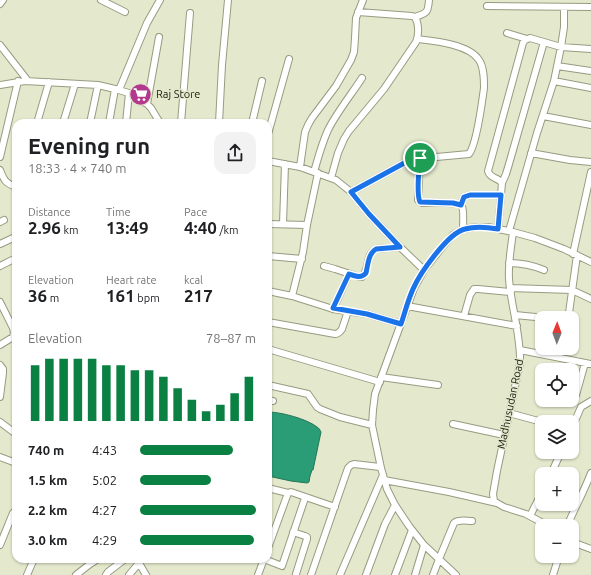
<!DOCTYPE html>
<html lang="en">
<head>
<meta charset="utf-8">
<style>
  body { margin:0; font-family:Ubuntu,sans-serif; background:#f2f2f2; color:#202124; height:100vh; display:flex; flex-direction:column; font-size:15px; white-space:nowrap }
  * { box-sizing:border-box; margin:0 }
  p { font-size:13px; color:#757577 }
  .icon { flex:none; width:22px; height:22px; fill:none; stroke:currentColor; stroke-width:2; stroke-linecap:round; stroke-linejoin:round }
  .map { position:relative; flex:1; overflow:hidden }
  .sheet { position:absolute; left:12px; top:119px; width:260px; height:444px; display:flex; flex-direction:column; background:#fff; border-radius:12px; box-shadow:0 1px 3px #0004 }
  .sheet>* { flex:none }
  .needle { width:26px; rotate:1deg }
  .buttons { position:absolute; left:535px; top:311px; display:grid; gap:8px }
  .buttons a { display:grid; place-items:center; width:44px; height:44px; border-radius:8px; background:#fff; box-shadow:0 1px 3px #0004; font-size:20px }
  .pin { position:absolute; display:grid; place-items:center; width:34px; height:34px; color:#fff; margin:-17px; border:2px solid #fff; border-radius:50%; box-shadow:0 1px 4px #0007 }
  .round { display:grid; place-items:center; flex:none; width:42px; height:42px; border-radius:12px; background:#f2f2f2 }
  .head { display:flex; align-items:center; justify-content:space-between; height:68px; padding:0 16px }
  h1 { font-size:22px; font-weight:600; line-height:30px }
  .stats { display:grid; grid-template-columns:repeat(3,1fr); gap:6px; height:68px; padding:4px 16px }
  .stats div { display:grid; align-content:center }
  .stats b { font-size:17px; font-weight:600 }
  .stats small { font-size:11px; font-weight:400 }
  .stats p { font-size:11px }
  .chart { height:112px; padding:8px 16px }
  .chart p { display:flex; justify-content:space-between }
  .chart svg { width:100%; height:72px; margin-top:4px; stroke:#0b8043; stroke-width:6 }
  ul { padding:0 16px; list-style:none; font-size:13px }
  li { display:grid; grid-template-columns:64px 48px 1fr; align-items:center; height:30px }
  li i { height:10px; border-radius:5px; background:#0b8043 }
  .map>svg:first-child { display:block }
  .water { fill:#2a9d76; stroke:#257658 }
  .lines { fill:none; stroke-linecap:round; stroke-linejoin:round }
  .street-casing { stroke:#989b81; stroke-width:8 }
  .street { stroke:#fff; stroke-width:6 }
  .route-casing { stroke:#fff; stroke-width:8 }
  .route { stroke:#1a73e8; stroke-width:5 }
  .labels { text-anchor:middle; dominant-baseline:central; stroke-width:3; stroke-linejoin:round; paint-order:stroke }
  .poi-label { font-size:11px; fill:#1a1b11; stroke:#e4e8cc; text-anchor:start }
  .street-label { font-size:11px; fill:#1a1b11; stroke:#e4e8cc }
</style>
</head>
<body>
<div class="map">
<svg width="591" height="575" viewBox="0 0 591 575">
  <rect width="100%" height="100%" fill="#e4e8cc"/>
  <path class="water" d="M 268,412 C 281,412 307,419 317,427 C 319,428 320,430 321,432 L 313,470 L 312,470 L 310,476 L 309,482 L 307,483 L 291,481 L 268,476 Z"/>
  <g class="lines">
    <defs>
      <path id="street" d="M 101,0 L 125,12
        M 0,4 L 3,0
        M 487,6 L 591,7
        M 415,17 C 427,13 428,13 429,0
        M 507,33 L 527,39
        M 0,45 L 28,81
        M 557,66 L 591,71
        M 554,81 L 591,88
        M 0,85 L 25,81 L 62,83 L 98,85 L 115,89 L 129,93 L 147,104 L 151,108 L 160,123
        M 119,90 L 147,23 L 160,0
        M 147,104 L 159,37
        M 543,116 L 591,125
        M 37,123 L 49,82
        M 63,123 L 75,84
        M 90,123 L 98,85
        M 109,123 L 115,89
        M 126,123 L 129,93
        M 181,123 L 190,13
        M 219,123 L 222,65 L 228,0
        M 252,123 L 262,81
        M 268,134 L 289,59
        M 531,153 L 570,160 L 591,162
        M 0,157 L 18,81
        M 420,159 L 418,200 L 420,202 L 422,203 C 429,203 459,201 462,207 C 464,210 463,224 463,229
        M 268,161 L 300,167 L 336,180 L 351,192 L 369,214 L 400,247 L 424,270
        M 300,167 L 305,132 L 308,125 L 312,118 L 336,86 L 351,60 L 354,52 L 355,38 L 356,18 L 363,0
        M 0,170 C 4,180 5,183 16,187
        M 314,172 C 318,158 322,143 328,130 C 337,112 351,95 362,78
        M 331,178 L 338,153 L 344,139 L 349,131 L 384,89 L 416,42 C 419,35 419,24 415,17 L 412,16 L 358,12
        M 502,183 L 506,174 L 509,164 L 544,42
        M 351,192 L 408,161 L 415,159 L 469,154 C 477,144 482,102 484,88 C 484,79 484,67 479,60 C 469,44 434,41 417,39
        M 461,205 L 464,197 L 470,195 L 501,195
        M 0,222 L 4,220
        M 268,224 L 307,225
        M 283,224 L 285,164
        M 498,229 L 502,183 C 498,177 490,179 488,171 L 523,43 L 525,40 L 530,38 L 561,47 L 591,49
        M 509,231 L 537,133 L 554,81 L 561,47 L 564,27 L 564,7
        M 0,244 L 13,238
        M 573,254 L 591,172
        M 268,256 L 302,259
        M 509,263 C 523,263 532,265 544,270
        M 0,266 L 14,259
        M 324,266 L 335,269 L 359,277 L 362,277 C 370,269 365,255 376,249 L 400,247
        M 510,288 L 572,290 L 591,299
        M 268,291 L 292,296 L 333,309 L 367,314 L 401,324
        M 292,296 L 303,252 L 307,225 L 318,173
        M 0,302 L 13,328 L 14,332 L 13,337 L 0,345
        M 407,306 L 517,326
        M 333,309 L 349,274
        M 515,315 L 546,318
        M 464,316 L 470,295 L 474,289 L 478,289 L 511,292
        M 567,318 L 569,313 L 577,255
        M 268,322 L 335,334 C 338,334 340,332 342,329 L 348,311
        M 268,349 L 380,382
        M 520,350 L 591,364
        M 0,365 L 3,369 L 3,373 L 0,397
        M 381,377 L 438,385
        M 268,385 L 308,394 L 317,407 L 320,409 L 340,417 L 372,425
        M 576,395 L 585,363
        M 268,400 L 273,401
        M 509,413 L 542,422
        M 0,422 L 16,434
        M 453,424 L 504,435
        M 572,428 L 581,407 L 591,401
        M 0,457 L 16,463
        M 551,474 L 561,452
        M 384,480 L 449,492 L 497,503 L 504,507 L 526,514 L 541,522 L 546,526
        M 268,488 L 288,493
        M 497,503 L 494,501 L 493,494 L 497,471 L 520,363 C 521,335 511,307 509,279 C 508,264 511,248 513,232
        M 530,516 L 542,492
        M 567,526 C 575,508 584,491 591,473
        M 293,532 L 305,536 L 307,537 L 307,539 L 296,574
        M 572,542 L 591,549
        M 0,545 L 13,513 L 16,510
        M 268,548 L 288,493 L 291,492 L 335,507
        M 139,559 L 139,563 L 146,575
        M 264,559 L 282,566 L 305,498
        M 27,575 L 34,559
        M 76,575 L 90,564 L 98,559
        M 106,575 L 108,572 L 125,559
        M 129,575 L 139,563
        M 258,575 L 264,559
        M 311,575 L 348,468 L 351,465 L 354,464 L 380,467
        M 340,575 L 383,475
        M 366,575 L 385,524 L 395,505
        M 395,575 L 412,530
        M 415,575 L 424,545
        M 433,575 L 439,559 L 454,523 C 459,519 466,521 472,521
        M 456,575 L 424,545 L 409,526 L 395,505 L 387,489 L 381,468 L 372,425 L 373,410 L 375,394 L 414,288 L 424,270 L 443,246 L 453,235 L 463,229 L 476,227 L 488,227 L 513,232 L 535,238 L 564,249 L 591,262
        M 553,575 L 559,556"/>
    </defs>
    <use href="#street" class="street-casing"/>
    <use href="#street" class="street"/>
  </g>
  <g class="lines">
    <defs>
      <path id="route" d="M 420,158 C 419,169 416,194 420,202 L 453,203 L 461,205 L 464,197 L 470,195 L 501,195 L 498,229 C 487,227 475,226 465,229 C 448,233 420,273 413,289 C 408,300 405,312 401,324 L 367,314 L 333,308 L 349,274 C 355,276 361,279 366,273 C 368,265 368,254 376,249 L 400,247 L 369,214 L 351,192 L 408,161 Z"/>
    </defs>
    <use href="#route" class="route-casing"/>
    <use href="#route" class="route"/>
  </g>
  <defs>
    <symbol id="supermarket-disc" viewBox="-11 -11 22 22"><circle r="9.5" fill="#b2398e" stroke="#e4e8cc"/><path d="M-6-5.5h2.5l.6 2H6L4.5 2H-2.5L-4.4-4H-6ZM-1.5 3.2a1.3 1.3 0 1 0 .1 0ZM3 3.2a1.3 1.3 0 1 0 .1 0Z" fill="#fff"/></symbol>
  </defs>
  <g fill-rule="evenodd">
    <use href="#supermarket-disc" x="128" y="82" width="25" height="25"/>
  </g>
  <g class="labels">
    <g class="poi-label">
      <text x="156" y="94">Raj Store</text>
    </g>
    <g class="street-label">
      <text transform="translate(510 404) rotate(-78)">Madhusudan Road</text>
    </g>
  </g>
</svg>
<div class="buttons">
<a><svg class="needle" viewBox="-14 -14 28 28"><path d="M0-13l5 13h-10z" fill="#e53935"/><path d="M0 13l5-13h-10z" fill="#757577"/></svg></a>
<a><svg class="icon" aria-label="locate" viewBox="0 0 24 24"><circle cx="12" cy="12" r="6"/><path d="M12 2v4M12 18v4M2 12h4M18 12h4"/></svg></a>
<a><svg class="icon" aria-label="layers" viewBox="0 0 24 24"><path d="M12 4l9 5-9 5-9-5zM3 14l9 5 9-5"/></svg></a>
<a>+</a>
<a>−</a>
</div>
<div class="pin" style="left:420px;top:158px;background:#1e9e55"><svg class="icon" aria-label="arrive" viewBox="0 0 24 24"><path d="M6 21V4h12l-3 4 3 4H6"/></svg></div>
<section class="sheet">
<div class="head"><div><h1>Evening run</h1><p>18:33 · 4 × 740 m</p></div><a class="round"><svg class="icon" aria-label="share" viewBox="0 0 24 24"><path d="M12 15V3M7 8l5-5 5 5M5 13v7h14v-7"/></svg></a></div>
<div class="stats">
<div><p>Distance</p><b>2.96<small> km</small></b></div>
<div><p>Time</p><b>13:49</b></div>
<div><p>Pace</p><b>4:40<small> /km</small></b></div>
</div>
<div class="stats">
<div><p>Elevation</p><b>36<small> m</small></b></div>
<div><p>Heart rate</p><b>161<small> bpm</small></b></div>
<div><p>kcal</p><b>217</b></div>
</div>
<div class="chart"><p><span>Elevation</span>78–87 m</p>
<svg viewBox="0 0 160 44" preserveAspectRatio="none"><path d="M5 44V10M15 44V6M25 44V6M35 44V6M45 44V6M55 44V10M65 44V10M75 44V13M85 44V13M95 44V17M105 44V24M115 44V31M125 44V38M135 44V34M145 44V27M155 44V17"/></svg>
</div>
<ul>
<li><b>740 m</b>4:43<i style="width:80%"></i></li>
<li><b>1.5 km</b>5:02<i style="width:61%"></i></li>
<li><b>2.2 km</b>4:27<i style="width:100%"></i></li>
<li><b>3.0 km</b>4:29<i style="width:98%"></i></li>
</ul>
</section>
</div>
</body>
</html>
